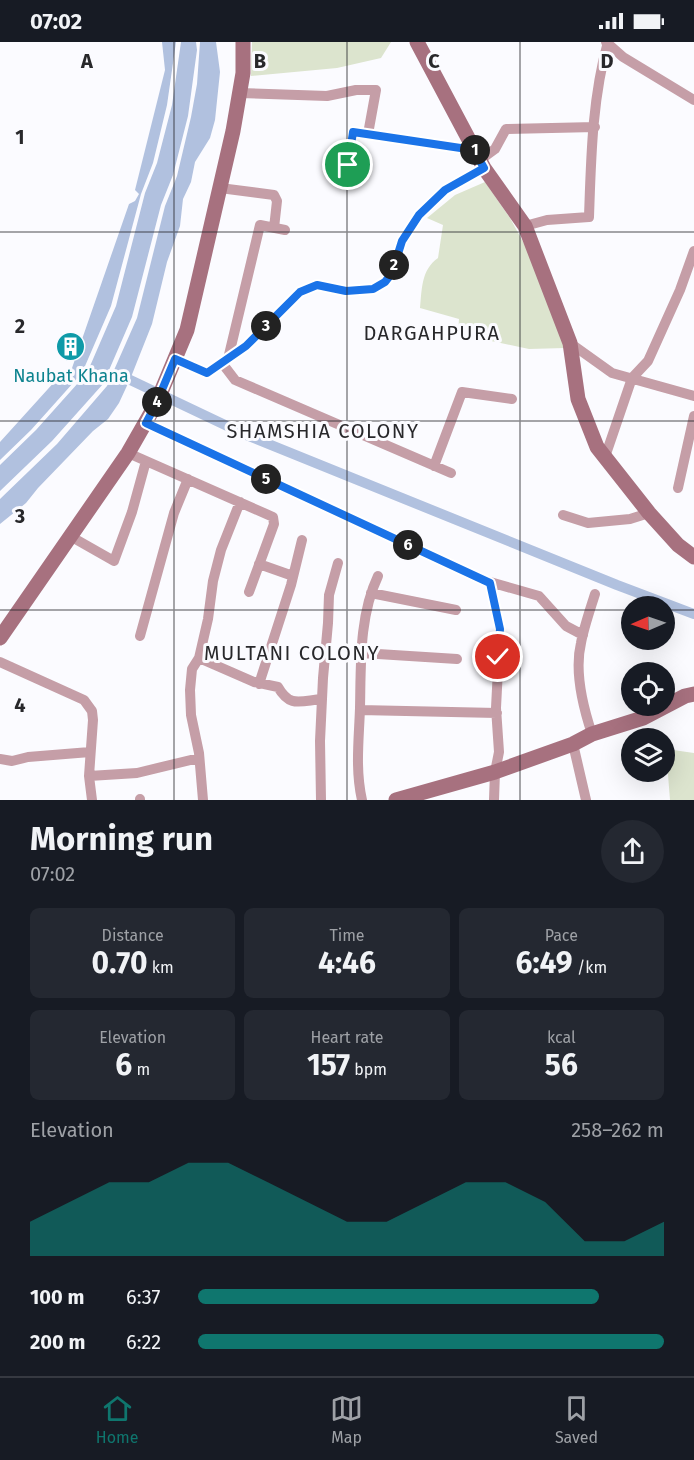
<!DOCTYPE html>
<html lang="en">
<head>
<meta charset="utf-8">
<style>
  body { margin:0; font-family:"Fira Sans",sans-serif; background:#242831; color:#f1f3f6; height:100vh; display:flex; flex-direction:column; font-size:22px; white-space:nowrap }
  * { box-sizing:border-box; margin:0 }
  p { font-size:20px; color:#9ea1a6 }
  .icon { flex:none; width:33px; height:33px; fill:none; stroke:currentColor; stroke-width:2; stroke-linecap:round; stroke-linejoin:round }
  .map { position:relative; height:758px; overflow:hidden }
  .drawer { display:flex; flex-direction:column; background:#171b24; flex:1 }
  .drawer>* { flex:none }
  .needle { width:39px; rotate:268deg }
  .tools { position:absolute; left:621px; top:554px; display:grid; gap:12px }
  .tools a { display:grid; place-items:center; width:54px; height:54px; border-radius:50%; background:#171b24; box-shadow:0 6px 24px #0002; font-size:30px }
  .pin { position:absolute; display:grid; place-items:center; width:51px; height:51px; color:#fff; margin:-26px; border:3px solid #fff; border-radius:50%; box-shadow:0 2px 6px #0007 }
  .km { position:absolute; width:30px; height:30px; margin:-15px; border-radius:50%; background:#222; color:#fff; font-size:16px; line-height:30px; text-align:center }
  .round { display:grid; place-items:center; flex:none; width:63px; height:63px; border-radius:32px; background:#242831 }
  .summary { display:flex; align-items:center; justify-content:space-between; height:102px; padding:0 30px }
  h1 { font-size:33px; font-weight:700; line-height:45px }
  .metrics { display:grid; grid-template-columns:repeat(3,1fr); gap:9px; height:102px; padding:6px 30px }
  .metrics div { display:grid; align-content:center; border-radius:9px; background:#242831; text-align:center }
  .metrics b { font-size:30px; font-weight:700 }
  .metrics small { font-size:16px; font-weight:400 }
  .metrics p { font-size:16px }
  .chart { height:168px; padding:12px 30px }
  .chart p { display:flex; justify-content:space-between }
  .chart svg { width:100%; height:108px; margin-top:6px; fill:#0f766e; opacity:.7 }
  ul { padding:0 30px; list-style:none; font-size:20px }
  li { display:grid; grid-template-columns:96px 72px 1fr; align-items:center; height:45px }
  li i { height:15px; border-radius:8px; background:#0f766e }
  .status { display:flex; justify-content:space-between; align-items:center; height:42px; padding:0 30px; background:#171b24; direction:ltr }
  .status svg { height:16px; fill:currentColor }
  .menu { display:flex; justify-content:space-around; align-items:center; height:84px; border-top:2px solid #363941; background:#171b24; font-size:16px; color:#9ea1a6 }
  .menu a { display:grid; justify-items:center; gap:3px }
  .menu .on { color:#0f766e }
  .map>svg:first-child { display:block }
  .green { fill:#dce4ce }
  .water { fill:#b1c1df }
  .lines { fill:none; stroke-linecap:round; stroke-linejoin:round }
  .canal { stroke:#b1c1df; stroke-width:10 }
  .street { stroke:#c59ea7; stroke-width:10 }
  .secondary { stroke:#a7717f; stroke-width:15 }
  .route-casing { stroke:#fff; stroke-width:12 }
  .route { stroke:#1a73e8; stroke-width:8 }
  .grid { fill:none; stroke:#28282b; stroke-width:1.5; stroke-opacity:0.55 }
  .labels { text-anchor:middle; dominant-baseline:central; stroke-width:6; stroke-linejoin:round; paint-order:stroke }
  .culture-label { font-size:18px; fill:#0d838f; stroke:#fbfbff }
  .neighbourhood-label { font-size:20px; letter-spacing:1.5px; fill:#28282b; stroke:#fbfbff }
  .grid-label { font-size:20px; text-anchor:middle; font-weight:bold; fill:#28282b; stroke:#fbfbff; stroke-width:6; stroke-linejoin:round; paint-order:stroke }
</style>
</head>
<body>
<div class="status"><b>07:02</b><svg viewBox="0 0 49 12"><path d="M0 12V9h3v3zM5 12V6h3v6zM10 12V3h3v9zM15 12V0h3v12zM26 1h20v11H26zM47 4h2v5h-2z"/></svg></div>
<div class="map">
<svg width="694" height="758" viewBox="0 0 694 758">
  <rect width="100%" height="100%" fill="#fbfbff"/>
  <path class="green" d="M 252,0 L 391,0 L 381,16 L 337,26 L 251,34 Z
    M 485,140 L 510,176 L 534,220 L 565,306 L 529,307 L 458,292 L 459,277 L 420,266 C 422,247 421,228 438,216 L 443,183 L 427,176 L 455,153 Z
    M 666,707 L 694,711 L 694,758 L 670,758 Z"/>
  <path class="water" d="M 162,0 L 176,0 L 167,63 L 153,121 L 141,152 L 111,264 L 82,331 L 31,388 L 0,418 L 0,400 L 57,337 L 72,326 L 129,162 L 135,159 L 139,152 L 135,148 L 165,28 Z
    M 181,0 L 196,0 L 197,8 L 188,74 L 173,133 L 161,163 L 132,275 L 103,342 L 52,399 L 0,449 L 0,423 L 36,388 L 87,331 L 116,264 L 145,151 L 157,121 L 172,63 Z
    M 200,0 L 216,0 L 220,30 L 215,78 L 210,96 L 195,120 L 191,140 L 183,157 L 180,184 L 167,220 L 152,282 L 131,335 L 119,361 L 108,377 L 93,389 L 38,446 L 26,461 L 0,482 L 0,457 L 57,402 L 107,344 L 137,276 L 165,164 L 177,134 L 191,75 L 197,42 Z"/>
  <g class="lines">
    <path class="canal" d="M 124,335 L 244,392 L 617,543 L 694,572"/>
    <path class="street" d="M 606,0 L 623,15 L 694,58
      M 240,51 L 327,54 L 356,48 L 376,48 L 368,92
      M 480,118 L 495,107 L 506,87 L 595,85
      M 347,123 L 353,90 L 475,108
      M 220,146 L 274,153 L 277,159 L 274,186
      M 525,184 L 547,178 L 589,175 C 591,118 592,56 608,0
      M 570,301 L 612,331 L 694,354
      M 175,317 L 207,331 L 246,304 L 300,250 L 317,243 L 346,249 L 373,247 L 385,240 L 392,231 L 402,199 L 419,173 L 445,148 L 484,126
      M 228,317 L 260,183 L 285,188
      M 222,321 L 235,338 L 451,431
      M 146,381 L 483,538 L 539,554 L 566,584 L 583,593
      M 128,411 L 273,475 L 274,482 L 249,550
      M 605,415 L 632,336 L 648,319 L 680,248 L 694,209
      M 434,424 L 462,350 L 512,357
      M 678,446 L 694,374
      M 563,473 L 588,481 L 630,477 L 649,471
      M 70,494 L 114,519 L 132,470 L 146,419
      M 259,522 L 293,534
      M 490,541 L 500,587 L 496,666 L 499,710 L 495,730 L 494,758
      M 371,551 L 456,568
      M 140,594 L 174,471 L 188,437
      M 362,611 L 457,617
      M 199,616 L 254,640 L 278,645 C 290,666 300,659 322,657
      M 0,620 L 84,658 L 92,669 L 93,678 L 89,734 L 92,758
      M 259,642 L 291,543 L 302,498
      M 360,668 L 497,671
      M 592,692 C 583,665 574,630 581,601 C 584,585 590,568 595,552
      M 573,702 L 586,758
      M 0,717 L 12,719 L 28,715 L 90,710
      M 89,734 L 137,731 L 199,716
      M 140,757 L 140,758
      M 203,758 L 199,711 L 191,673 L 190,648 L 192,627 L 199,616 L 208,577 L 213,539 L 221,508 L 240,460
      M 321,758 L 320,699 L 323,636 L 328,581 L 329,553 L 338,521
      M 362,758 C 355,727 359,697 360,666 C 361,622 359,574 378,534"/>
    <path class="secondary" d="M 417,0 L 484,126 L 525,184 L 570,301 L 578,357 L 597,405 L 649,471 L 678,503 L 694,515
      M 0,596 L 128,411 L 156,362 L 187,288 L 233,89 L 243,31 L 243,0
      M 396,758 L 495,730 L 573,702 L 592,692 L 643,676 L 685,654 L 694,652"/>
  </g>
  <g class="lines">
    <defs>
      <path id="route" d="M 348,123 L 353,90 L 474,108 L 484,126 L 445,148 L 419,173 L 402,199 L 392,231 L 385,240 L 373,247 L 346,249 L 317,243 L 300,250 L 246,304 L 207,331 L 175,317 L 156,362 L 146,381 L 490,541 L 500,587 L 498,615"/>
    </defs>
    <use href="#route" class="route-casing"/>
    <use href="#route" class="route"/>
  </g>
  <path class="grid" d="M 174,0 L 174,758M 347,0 L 347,758M 520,0 L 520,758M 0,190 L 694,190M 0,379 L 694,379M 0,568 L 632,568M 664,568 L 694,568"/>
  <defs>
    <symbol id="building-disc" viewBox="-11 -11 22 22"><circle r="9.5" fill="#0f9aa8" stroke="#fbfbff"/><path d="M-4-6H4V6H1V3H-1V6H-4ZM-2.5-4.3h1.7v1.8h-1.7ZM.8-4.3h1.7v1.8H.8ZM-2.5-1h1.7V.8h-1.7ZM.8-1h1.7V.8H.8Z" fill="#fff"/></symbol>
  </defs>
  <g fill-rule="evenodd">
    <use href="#building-disc" x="54" y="288" width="33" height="33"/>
  </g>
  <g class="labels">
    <g class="culture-label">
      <text x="71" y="334">Naubat Khana</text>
    </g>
    <g class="neighbourhood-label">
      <text x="432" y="291">DARGAHPURA</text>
      <text x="323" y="389">SHAMSHIA COLONY</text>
      <text x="292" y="611">MULTANI COLONY</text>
    </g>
  </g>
  <g class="grid-label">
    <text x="87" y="26">A</text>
    <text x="260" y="26">B</text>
    <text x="434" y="26">C</text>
    <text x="607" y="26">D</text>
    <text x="20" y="102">1</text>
    <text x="20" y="291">2</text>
    <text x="20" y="481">3</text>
    <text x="20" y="670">4</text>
  </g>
</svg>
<div class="tools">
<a><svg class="needle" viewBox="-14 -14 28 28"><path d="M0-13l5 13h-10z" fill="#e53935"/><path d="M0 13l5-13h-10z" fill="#9ea1a6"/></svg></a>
<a><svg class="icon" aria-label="locate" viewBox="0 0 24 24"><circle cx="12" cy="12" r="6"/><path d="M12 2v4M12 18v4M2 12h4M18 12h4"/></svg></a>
<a><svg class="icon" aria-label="layers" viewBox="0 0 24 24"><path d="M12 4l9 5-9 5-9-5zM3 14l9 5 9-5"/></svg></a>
</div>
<div class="pin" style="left:348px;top:123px;background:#1e9e55"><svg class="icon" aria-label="arrive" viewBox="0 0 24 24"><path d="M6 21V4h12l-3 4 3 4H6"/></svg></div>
<div class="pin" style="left:498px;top:615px;background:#d93025"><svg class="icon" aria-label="check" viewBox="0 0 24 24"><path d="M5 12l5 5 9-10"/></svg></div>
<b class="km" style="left:475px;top:108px">1</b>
<b class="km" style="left:394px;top:223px">2</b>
<b class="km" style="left:266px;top:284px">3</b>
<b class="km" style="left:157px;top:360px">4</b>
<b class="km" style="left:266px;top:437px">5</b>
<b class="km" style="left:408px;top:503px">6</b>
</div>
<section class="drawer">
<div class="summary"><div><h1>Morning run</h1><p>07:02</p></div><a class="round"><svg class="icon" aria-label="share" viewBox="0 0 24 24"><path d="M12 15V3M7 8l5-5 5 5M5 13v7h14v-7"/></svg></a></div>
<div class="metrics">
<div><p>Distance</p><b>0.70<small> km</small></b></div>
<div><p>Time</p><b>4:46</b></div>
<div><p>Pace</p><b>6:49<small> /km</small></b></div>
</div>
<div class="metrics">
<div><p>Elevation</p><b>6<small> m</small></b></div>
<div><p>Heart rate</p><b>157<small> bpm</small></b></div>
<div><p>kcal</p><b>56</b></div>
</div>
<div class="chart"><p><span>Elevation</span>258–262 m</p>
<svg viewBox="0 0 160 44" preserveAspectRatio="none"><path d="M0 44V30L10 22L20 14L30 14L40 6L50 6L60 14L70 22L80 30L90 30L100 22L110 14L120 14L130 22L140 38L150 38L160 30V44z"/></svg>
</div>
<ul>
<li><b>100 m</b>6:37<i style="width:86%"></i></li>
<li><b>200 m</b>6:22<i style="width:100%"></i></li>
</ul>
</section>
<nav class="menu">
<a class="on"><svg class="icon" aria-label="home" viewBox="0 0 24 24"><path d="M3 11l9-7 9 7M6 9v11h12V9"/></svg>Home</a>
<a><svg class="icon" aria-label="map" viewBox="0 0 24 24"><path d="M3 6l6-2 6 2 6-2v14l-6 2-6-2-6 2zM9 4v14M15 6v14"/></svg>Map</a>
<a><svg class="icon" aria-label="saved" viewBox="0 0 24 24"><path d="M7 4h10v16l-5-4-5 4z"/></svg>Saved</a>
</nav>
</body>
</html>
